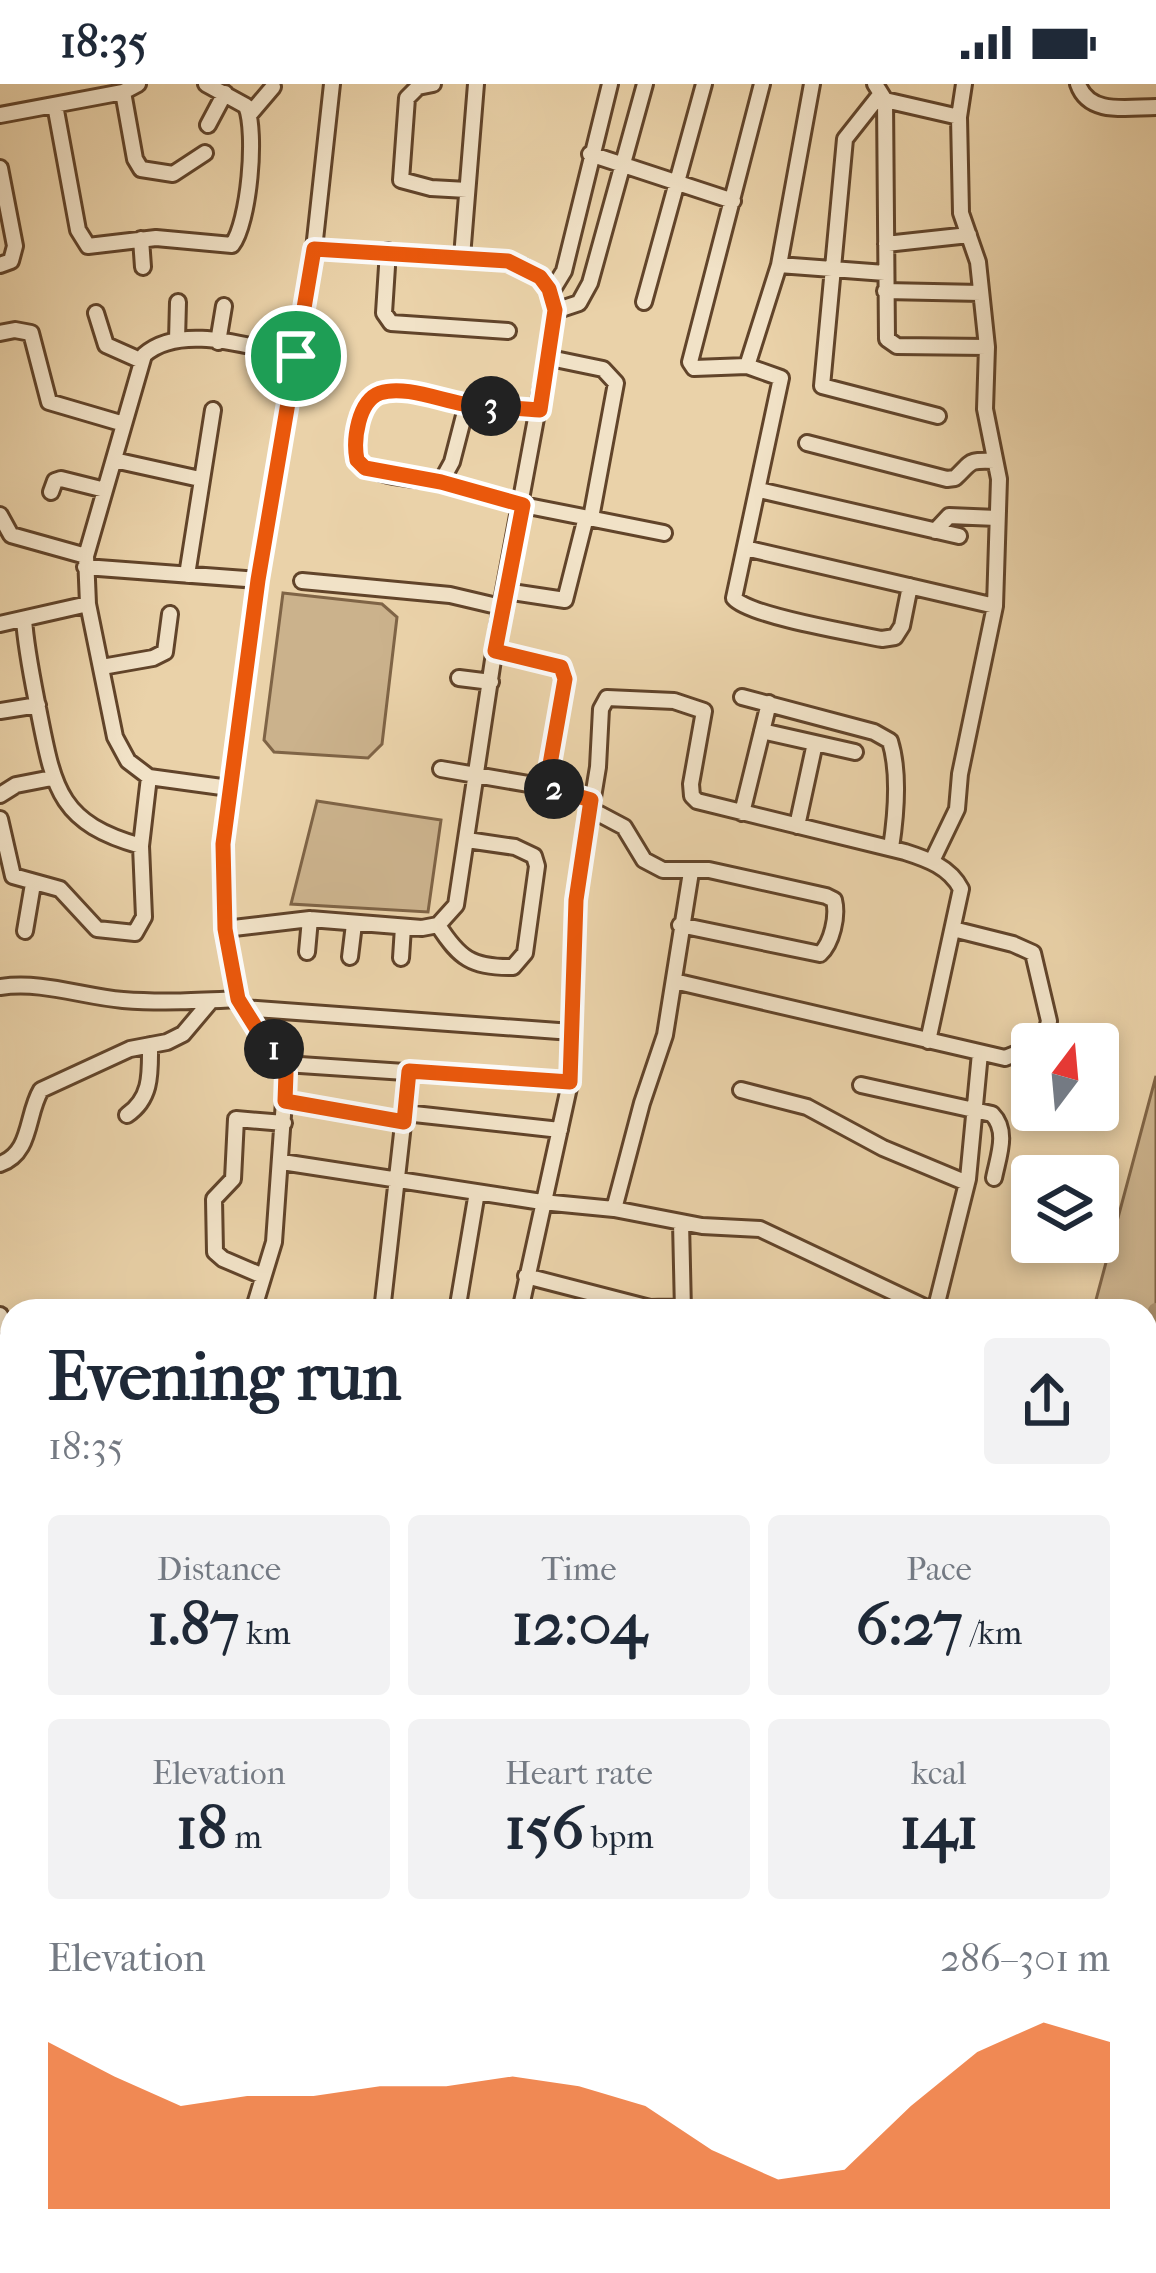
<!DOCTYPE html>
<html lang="en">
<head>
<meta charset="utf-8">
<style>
  body { margin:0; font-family:"IM FELL French Canon",serif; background:#f2f2f3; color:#1f2937; height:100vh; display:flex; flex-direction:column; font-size:45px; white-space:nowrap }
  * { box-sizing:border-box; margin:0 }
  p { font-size:39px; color:#747a83 }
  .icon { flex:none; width:66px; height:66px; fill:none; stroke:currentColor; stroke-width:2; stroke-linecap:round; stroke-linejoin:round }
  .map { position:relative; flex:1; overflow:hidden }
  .details { position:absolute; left:0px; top:1215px; width:1158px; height:975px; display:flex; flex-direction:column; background:#fff; border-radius:36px 36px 0 0; box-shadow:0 6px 18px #0003 }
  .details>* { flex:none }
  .needle { width:78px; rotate:16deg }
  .controls { position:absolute; left:1011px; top:939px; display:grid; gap:24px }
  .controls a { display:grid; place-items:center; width:108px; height:108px; border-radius:12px; background:#fff; box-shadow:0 6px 18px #0003; font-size:60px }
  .pin { position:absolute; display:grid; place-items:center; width:102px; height:102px; color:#fff; margin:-51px; border:6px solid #fff; border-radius:50%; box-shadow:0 3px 12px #0007 }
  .km { position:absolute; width:60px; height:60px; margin:-30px; border-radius:50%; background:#222; color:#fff; font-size:33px; line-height:60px; text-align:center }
  .round { display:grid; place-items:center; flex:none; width:126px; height:126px; border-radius:12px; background:#f2f2f3 }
  .headline { display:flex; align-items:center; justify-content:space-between; height:204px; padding:0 48px }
  h1 { font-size:66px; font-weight:800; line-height:90px }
  .stats { display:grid; grid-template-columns:repeat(3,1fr); gap:18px; height:204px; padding:12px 48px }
  .stats div { display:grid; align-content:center; border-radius:12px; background:#f2f2f3; text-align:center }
  .stats b { font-size:60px; font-weight:800 }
  .stats small { font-size:33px; font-weight:400 }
  .stats p { font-size:33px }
  .chart { height:336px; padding:24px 48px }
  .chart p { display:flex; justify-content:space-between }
  .chart svg { width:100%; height:216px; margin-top:12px; fill:#ea580c; opacity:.7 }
  .status { display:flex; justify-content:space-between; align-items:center; height:84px; padding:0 60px; background:#fff; direction:ltr }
  .status svg { height:33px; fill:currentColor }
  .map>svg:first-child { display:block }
  .green { fill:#cbb28c; stroke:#7f6446; stroke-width:3 }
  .water { fill:#ac9270; stroke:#7c6043; stroke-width:3 }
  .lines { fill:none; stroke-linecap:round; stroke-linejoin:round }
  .stream { stroke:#7c6043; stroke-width:3 }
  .river { stroke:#ac9270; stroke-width:16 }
  .minor-casing { stroke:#61442a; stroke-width:20 }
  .minor { stroke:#f1e2c7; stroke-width:14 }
  .route-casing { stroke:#fff; stroke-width:24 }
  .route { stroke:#ea580c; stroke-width:15 }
</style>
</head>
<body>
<div class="status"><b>18:35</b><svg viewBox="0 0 49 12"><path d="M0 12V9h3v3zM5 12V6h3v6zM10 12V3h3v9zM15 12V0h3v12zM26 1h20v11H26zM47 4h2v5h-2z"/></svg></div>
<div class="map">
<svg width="1156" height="2189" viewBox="0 0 1156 2189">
  <rect width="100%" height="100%" fill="#ead2a9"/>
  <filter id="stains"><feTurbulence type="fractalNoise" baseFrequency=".00167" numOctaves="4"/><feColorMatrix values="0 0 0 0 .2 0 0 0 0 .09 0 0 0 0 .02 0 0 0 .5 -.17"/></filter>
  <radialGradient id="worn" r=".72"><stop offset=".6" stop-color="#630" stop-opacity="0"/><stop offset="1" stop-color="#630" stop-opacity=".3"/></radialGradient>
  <path class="green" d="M 283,509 L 382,520 L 397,533 L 382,660 L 368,674 L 274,668 L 264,656 Z
    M 317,717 L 441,736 L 428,828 L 291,820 Z
    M 1156,992 L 1156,1771 L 1146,1769 L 1146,1227 L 1093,1227 Z
    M 1146,1791 L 1156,1793 L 1156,1981 L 1146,1978 Z
    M 12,1866 L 12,2178 L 122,2178 L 126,2189 L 0,2189 L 0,1867 Z
    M 178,2178 L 730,2178 L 729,2189 L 179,2189 Z
    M 769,2178 L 945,2178 L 951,2189 L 769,2189 Z"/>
  <path class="water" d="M 1146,1979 L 1156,1982 L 1156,2189 L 952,2189 L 946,2178 L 1146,2178 Z
    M 122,2178 L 178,2178 L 179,2189 L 126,2189 Z"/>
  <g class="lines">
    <path class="stream" d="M 1146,1573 L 1156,1577
      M 1154,1765 L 1156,1763"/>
    <path class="river" d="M 1156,1227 L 1156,1259
      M 1146,1431 L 1156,1367"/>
    <defs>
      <path id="minor" d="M 433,0 L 418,3 L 407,14 L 401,96 L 431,104 L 467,106
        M 762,0 L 690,278 L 694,284 L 747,282 L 781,294 L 734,514 C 749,532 853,549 882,555 L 895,553 L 902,542 L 910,502
        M 875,0 L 885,16 L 959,33
        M 1078,0 C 1089,32 1128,23 1156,23
        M 123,8 L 135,75 L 141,85 L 173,90 L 205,69
        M 879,12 L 845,55 L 822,302 L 938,332
        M 885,16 L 887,255 L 897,262 L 987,263
        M 55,21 L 78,146 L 88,162 L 156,154 L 232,161 C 249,139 257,48 246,22 L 206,0
        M 250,30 L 273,3
        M 0,31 L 123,8 L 138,0
        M 208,41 L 225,9
        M 590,70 L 733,117
        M 0,84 L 15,162 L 11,177 L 0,181
        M 141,155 L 143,183
        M 886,160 L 969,151
        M 388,167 L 384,229 L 391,239 L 508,247
        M 462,173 L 476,0
        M 779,181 L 885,189
        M 885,207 L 981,209
        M 550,210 L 564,187 L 610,0
        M 644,218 L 704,0
        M 555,227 L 579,219 L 590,199 L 645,0
        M 96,229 L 106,261 L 142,277
        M 0,249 L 15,246 L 31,249 L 49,318 L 124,340
        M 177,256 L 178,218
        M 218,258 L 224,222
        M 550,274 L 603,285 L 616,299 L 591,434
        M 747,282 L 779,181 L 812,0
        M 467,320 L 452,378 L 441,398 C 415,394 377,395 357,376 C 353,356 358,317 380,309 C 404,301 440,316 464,320 C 489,323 515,324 540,326
        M 807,359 L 947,395 L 955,394 C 973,377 967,376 995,377
        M 114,376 L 200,395
        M 441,398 L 523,421 L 664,449
        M 759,406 L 959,452
        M 51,408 L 55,397 L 61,395 L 105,406
        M 0,431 L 11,451 L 86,472
        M 935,447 L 949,432 L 997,434
        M 745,464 L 995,522
        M 85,483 L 258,496
        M 187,491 L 213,326
        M 302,497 L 450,511 L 501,523
        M 505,507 L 565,516 L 586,433
        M 24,535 C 26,566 33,598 39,629 C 54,705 59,739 141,762
        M 0,540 L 88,520
        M 102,583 L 153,574 L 165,568 L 170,530
        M 459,594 L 491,598
        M 742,613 L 874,648 L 890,657 C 900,689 896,731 891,764
        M 0,627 L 38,621
        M 762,647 L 855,668
        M 441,685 L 546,703 L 565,595 L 561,583 L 495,567
        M 546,703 L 591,716
        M 229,704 L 149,693 L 128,677 L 115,653 L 88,520 L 86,472 L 144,271 C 181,238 252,264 296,272
        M 0,711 L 16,701 L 52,694
        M 590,725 L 624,743 L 644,776 L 663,786 L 709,786 L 826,812 L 834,816 C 838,832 832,859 820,870 L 680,841
        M 742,729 L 769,619
        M 0,735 L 13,792 L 60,805 L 97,845 L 135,849 L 144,833 L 141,762 L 149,693
        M 797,742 L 815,659
        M 932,777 L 957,725 L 960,690 L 995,522 L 999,395 L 985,325 L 987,263 L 978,178 L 961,129 L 959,33 L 964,0
        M 438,841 C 459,874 472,884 513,883 L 525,869 L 537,782 L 534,772 L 515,763 L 467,756
        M 225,845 L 310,835 L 422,844 L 438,841 L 456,821 L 501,523 L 555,232 L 549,205 L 540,193 L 524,183 L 498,176 L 314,165
        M 953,845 L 1013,860 L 1033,869 L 1049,937 L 1044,956 L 1037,960
        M 25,847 L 33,800
        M 307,868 L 310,835
        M 350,873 L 354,840
        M 401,874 L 403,843
        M 674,897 L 1005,974 L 1032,963
        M 0,903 C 43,897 80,912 123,916 C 161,919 200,917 238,915
        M 242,924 L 572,948
        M 285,980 L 570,999
        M 861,1001 L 992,1030 C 1009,1047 998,1073 994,1094
        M 741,1006 L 807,1023 L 883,1064 L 967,1099
        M 285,1017 L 403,1038
        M 405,1029 L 560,1046
        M 127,1031 C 152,1014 150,989 150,961
        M 282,1078 L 542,1118 L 614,1125 L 702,1142 L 760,1145 L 933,1227
        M 0,1080 C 32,1069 26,1031 41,1006 L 130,965 L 167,958 L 183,950 L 210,918
        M 614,1125 L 642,1019 L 665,951 L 691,788
        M 681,1138 L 683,1227
        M 263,1192 L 223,1175 L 215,1168 L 214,1115 L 233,1095 L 236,1035 L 284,1039
        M 526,1192 L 650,1224 L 682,1223
        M 253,1227 L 274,1158 L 286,989 L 282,973 L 258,947 L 238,915 L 225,845 L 223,761 L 258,496 L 314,165 L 332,0
        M 382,1227 L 409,987
        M 457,1227 L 477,1108
        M 520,1227 L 570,999 L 576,816 L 598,683 L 601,625 L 607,614 L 674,617 L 704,627 L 691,700 L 692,712 L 697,717 L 905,768 C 927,775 950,783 961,805 L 928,957
        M 935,1227 L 968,1095 L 980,969
        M 0,1231 L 12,1257
        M 0,1776 L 12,1762"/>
    </defs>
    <use href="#minor" class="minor-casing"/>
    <use href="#minor" class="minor"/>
  </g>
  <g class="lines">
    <defs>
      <path id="route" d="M 314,165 L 508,177 L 540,193 L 549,205 L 555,226 L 540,326 C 515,324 489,323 464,320 C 440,316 404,301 380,309 C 358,317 353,356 357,376 L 365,384 L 441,398 L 523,421 L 495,567 L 561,583 L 565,595 L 546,703 L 591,716 L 576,816 L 570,998 L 409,987 L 404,1038 L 285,1017 L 286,989 L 282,973 L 258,947 L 238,915 L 225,845 L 223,760 L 258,496 Z"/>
    </defs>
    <use href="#route" class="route-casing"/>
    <use href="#route" class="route"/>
  </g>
  <rect width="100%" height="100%" filter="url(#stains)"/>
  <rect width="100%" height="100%" fill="url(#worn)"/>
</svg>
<div class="controls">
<a><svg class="needle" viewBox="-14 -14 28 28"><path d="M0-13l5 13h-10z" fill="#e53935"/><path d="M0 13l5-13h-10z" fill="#747a83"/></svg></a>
<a><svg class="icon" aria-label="layers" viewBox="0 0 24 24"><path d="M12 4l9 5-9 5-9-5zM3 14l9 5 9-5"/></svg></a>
</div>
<div class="pin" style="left:296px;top:272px;background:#1e9e55"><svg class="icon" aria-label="arrive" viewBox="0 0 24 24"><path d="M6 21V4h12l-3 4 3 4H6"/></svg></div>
<b class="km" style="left:274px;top:965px">1</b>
<b class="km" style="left:554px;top:705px">2</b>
<b class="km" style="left:491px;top:322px">3</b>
<section class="details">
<div class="headline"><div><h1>Evening run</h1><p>18:35</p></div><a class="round"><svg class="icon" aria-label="share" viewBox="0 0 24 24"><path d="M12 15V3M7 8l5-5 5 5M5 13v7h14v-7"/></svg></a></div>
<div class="stats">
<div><p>Distance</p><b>1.87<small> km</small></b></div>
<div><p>Time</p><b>12:04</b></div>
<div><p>Pace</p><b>6:27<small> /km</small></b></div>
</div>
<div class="stats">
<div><p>Elevation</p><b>18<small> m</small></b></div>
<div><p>Heart rate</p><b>156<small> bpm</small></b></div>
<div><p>kcal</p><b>141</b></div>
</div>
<div class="chart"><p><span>Elevation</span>286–301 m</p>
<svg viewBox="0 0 160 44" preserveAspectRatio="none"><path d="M0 44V10L10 17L20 23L30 21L40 21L50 19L60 19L70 17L80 19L90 23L100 32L110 38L120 36L130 23L140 12L150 6L160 10V44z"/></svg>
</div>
</section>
</div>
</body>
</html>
